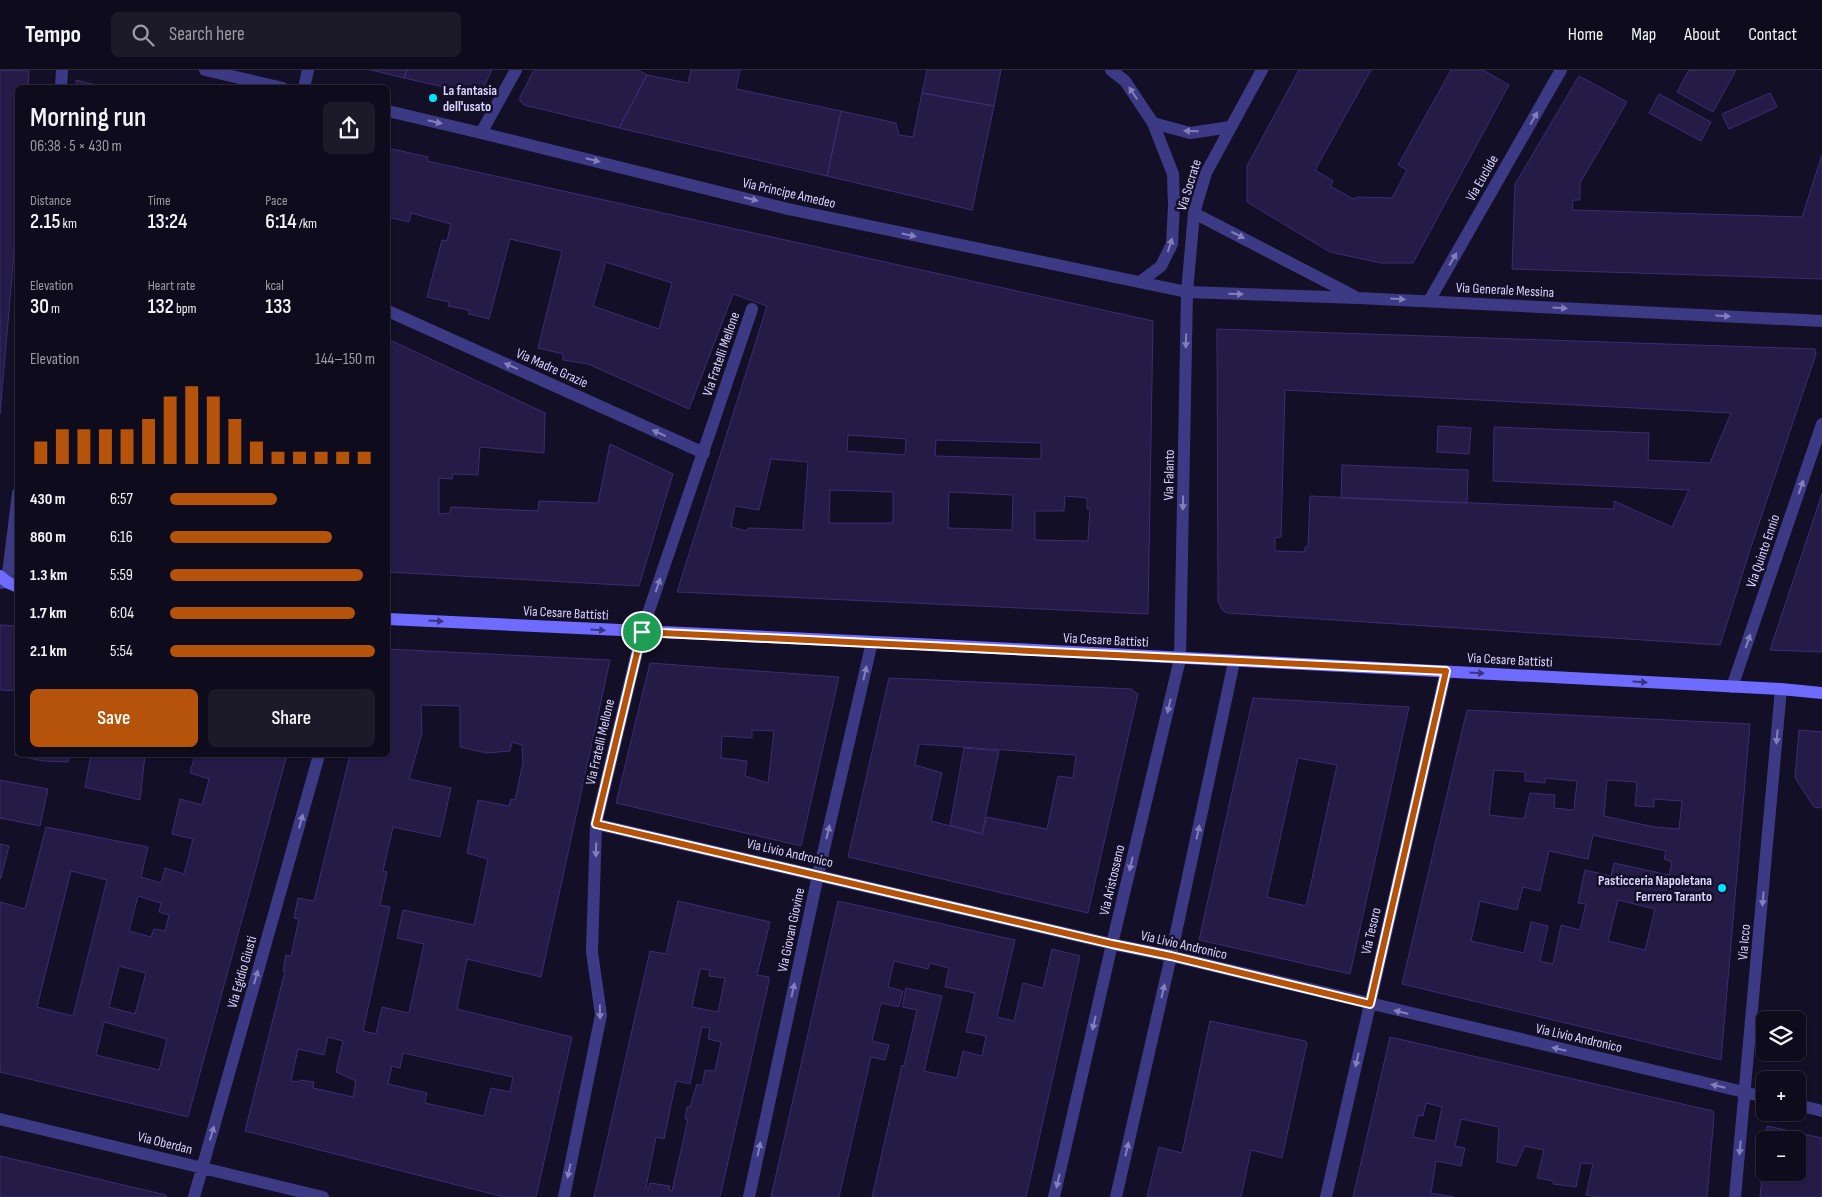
<!DOCTYPE html>
<html lang="en">
<head>
<meta charset="utf-8">
<style>
  body { margin:0; font-family:"Sofia Sans Condensed",sans-serif; background:#1c1929; color:#f1f3f6; height:100vh; display:flex; flex-direction:column; font-size:19px; white-space:nowrap }
  * { box-sizing:border-box; margin:0 }
  p { font-size:16px; color:#9b9ba3 }
  .icon { flex:none; width:28px; height:28px; fill:none; stroke:currentColor; stroke-width:2; stroke-linecap:round; stroke-linejoin:round }
  .map { position:relative; flex:1; overflow:hidden }
  .drawer { position:absolute; left:15px; top:15px; width:375px; height:672px; display:flex; flex-direction:column; background:#0e0b1c; border-radius:8px; box-shadow:0 1px 4px #0004,0 0 0 1px #2e2b3b }
  .drawer>* { flex:none }
  .tools { position:absolute; left:1756px; top:941px; display:grid; gap:10px }
  .tools a { display:grid; place-items:center; width:50px; height:50px; border-radius:8px; background:#0e0b1c; box-shadow:0 1px 4px #0004,0 0 0 1px #2e2b3b; font-size:25px }
  .pin { position:absolute; display:grid; place-items:center; width:42px; height:42px; color:#fff; margin:-21px; border:2px solid #fff; border-radius:50%; box-shadow:0 1px 5px #0007 }
  .round { display:grid; place-items:center; flex:none; width:52px; height:52px; border-radius:8px; background:#1c1929 }
  .summary { display:flex; align-items:center; justify-content:space-between; height:85px; padding:0 15px }
  h1 { font-size:28px; font-weight:600; line-height:38px }
  .stats { display:grid; grid-template-columns:repeat(3,1fr); gap:8px; height:85px; padding:5px 15px }
  .stats div { display:grid; align-content:center }
  .stats b { font-size:21px; font-weight:600 }
  .stats small { font-size:14px; font-weight:400 }
  .stats p { font-size:14px }
  .chart { height:140px; padding:10px 15px }
  .chart p { display:flex; justify-content:space-between }
  .chart svg { width:100%; height:90px; margin-top:5px; stroke:#b45309; stroke-width:6 }
  .cta { display:flex; gap:10px; margin-top:auto; padding:10px 15px }
  .cta a { flex:1; height:58px; border-radius:8px; background:#b45309; color:#fff; font-size:20px; font-weight:600; line-height:58px; text-align:center }
  .cta a+a { background:#1c1929; color:#f1f3f6 }
  ul { padding:0 15px; list-style:none; font-size:16px }
  li { display:grid; grid-template-columns:80px 60px 1fr; align-items:center; height:38px }
  li i { height:12px; border-radius:6px; background:#b45309 }
  header { display:flex; align-items:center; gap:30px; box-sizing:border-box; height:70px; padding:0 25px; background:#0e0b1c; border-bottom:1px solid #2e2b3b }
  header strong { font-size:24px }
  nav { display:flex; gap:28px; margin-inline-start:auto; font-size:18px }
  .search { width:350px; height:45px; background:#1c1929; display:flex; align-items:center; gap:12px; box-sizing:border-box; padding:0 18px; border-radius:8px; color:#9b9ba3; font-size:19px }
  .map>svg:first-child { display:block }
  .building { fill:#241b47; stroke:#3b2d73; fill-rule:evenodd }
  .lines { fill:none; stroke-linecap:round; stroke-linejoin:round }
  .street { stroke:#3d3a85; stroke-width:12 }
  .secondary { stroke:#6f6bff; stroke-width:12 }
  .oneway { fill:#837fbc }
  .oneway2 { fill:#38347d }
  .route-casing { stroke:#fff; stroke-width:10 }
  .route { stroke:#b45309; stroke-width:6 }
  .poi-dot { fill:#00e5ff; stroke:#130f26; stroke-width:2 }
  .labels { text-anchor:middle; dominant-baseline:central; stroke-width:5; stroke-linejoin:round; paint-order:stroke }
  .poi-label { font-size:14px; font-weight:bold; fill:#d9d4ff; stroke:#130f26; text-anchor:start }
  .street-label { font-size:14px; fill:#d9d4ff; stroke:#130f26 }
</style>
</head>
<body>
<header>
<strong>Tempo</strong>
<div class="search"><svg class="icon" aria-label="search" viewBox="0 0 24 24"><circle cx="10" cy="10" r="6"/><path d="M15 15l6 6"/></svg>Search here</div>
<nav><a>Home</a><a>Map</a><a>About</a><a>Contact</a></nav>
</header>
<div class="map">
<svg width="1822" height="1127" viewBox="0 0 1822 1127">
  <rect width="100%" height="100%" fill="#130f26"/>
  <path class="building" d="M 0,0 L 29,1 L 28,18 L 18,18 L 18,138 L 0,344 Z
    M 371,0 L 407,0 L 404,8 Z
    M 407,0 L 492,0 L 480,25 L 404,8 Z
    M 534,0 L 638,0 L 647,5 L 619,58 L 524,35 L 520,31 L 520,27 Z
    M 691,0 L 740,0 L 736,19 L 841,41 L 827,106 L 619,58 L 647,5 L 688,13 Z
    M 927,0 L 1001,0 L 994,36 L 922,23 Z
    M 1299,0 L 1371,0 L 1315,100 L 1333,111 L 1330,116 L 1353,129 L 1358,127 L 1392,128 L 1407,100 L 1398,95 L 1451,0 L 1483,0 L 1509,15 L 1413,193 L 1381,193 L 1330,182 L 1247,132 L 1247,96 Z
    M 1689,0 L 1736,0 L 1713,42 L 1677,22 Z
    M 1579,6 L 1627,32 L 1580,113 L 1580,130 L 1573,130 L 1572,140 L 1802,147 L 1822,85 L 1822,209 L 1512,199 L 1515,114 Z
    M 76,10 L 107,18 L 76,18 Z
    M 922,23 L 994,36 L 972,140 L 827,106 L 841,41 L 896,53 L 899,65 L 913,67 Z
    M 1770,23 L 1777,37 L 1729,59 L 1722,44 Z
    M 1659,24 L 1711,52 L 1701,71 L 1649,43 Z
    M 388,78 L 428,87 L 427,91 L 1153,251 L 1148,544 L 677,522 L 767,236 L 733,224 L 689,339 L 588,294 L 563,290 L 563,284 L 538,278 L 562,181 L 510,169 L 489,249 L 469,244 L 469,240 L 448,236 L 449,232 L 427,227 L 442,170 L 447,171 L 451,154 L 411,143 L 409,152 L 388,147 ZM 606,192 L 672,213 L 659,259 L 593,236 ZM 848,365 L 906,369 L 905,385 L 847,381 ZM 936,370 L 1041,373 L 1041,389 L 935,386 ZM 771,389 L 808,392 L 803,460 L 748,458 L 747,461 L 731,457 L 735,436 L 759,440 ZM 830,420 L 893,422 L 893,453 L 829,453 ZM 949,422 L 1013,425 L 1012,460 L 948,458 ZM 1065,426 L 1087,428 L 1087,439 L 1090,439 L 1088,471 L 1035,470 L 1035,441 L 1064,441 Z
    M 1217,259 L 1815,279 L 1816,284 L 1749,483 L 1720,575 L 1227,543 L 1222,540 L 1218,531 ZM 1285,320 L 1712,342 L 1731,343 L 1710,393 L 1648,390 L 1649,363 L 1494,357 L 1493,411 L 1689,420 L 1672,457 L 1614,431 L 1614,439 L 1310,426 L 1308,477 L 1305,477 L 1305,482 L 1275,481 L 1275,468 L 1281,467 Z
    M 388,269 L 545,343 L 544,383 L 480,377 L 478,405 L 453,404 L 452,409 L 439,408 L 439,444 L 450,443 L 451,437 L 538,441 L 539,431 L 598,433 L 610,374 L 673,404 L 639,516 L 388,502 Z
    M 1438,356 L 1471,358 L 1469,384 L 1437,382 Z
    M 1342,395 L 1468,400 L 1467,433 L 1341,428 Z
    M 1822,424 L 1822,582 L 1770,580 Z
    M 0,555 L 18,556 L 18,621 L 0,620 Z
    M 388,579 L 610,590 L 541,907 L 467,889 L 457,939 L 572,967 L 536,1127 L 504,1127 L 245,1061 L 285,901 L 283,901 L 286,885 L 291,886 L 299,849 L 294,848 L 298,828 L 314,831 L 350,685 L 388,685 ZM 421,635 L 460,636 L 460,677 L 486,683 L 510,681 L 512,672 L 522,675 L 523,693 L 515,730 L 511,729 L 509,736 L 478,730 L 467,783 L 488,789 L 474,855 L 403,840 L 397,868 L 424,874 L 409,943 L 382,937 L 376,964 L 363,961 L 390,837 L 380,835 L 387,802 L 383,801 L 393,757 L 440,767 L 451,718 L 409,709 L 422,663 ZM 328,967 L 343,971 L 336,1002 L 356,1011 L 353,1027 L 313,1018 L 314,1012 L 300,1010 L 299,1012 L 291,1011 L 298,979 L 324,985 ZM 403,983 L 513,1007 L 510,1022 L 491,1018 L 484,1046 L 425,1033 L 427,1023 L 388,1014 L 392,996 L 400,998 Z
    M 650,593 L 839,607 L 801,776 L 616,733 ZM 752,660 L 774,661 L 768,713 L 745,706 L 747,691 L 721,688 L 722,666 L 752,668 Z
    M 889,608 L 1131,619 L 1138,624 L 1088,843 L 848,787 ZM 919,674 L 1076,685 L 1073,708 L 1058,706 L 1047,759 L 987,747 L 982,764 L 931,751 L 942,703 L 915,695 Z
    M 1253,628 L 1409,637 L 1350,904 L 1199,870 ZM 1298,688 L 1337,695 L 1306,836 L 1267,827 Z
    M 1467,640 L 1750,654 L 1721,990 L 1402,914 ZM 1494,700 L 1525,702 L 1525,711 L 1545,713 L 1545,708 L 1577,711 L 1574,740 L 1554,738 L 1555,725 L 1530,723 L 1524,749 L 1489,745 ZM 1607,710 L 1637,712 L 1635,736 L 1654,737 L 1654,729 L 1682,731 L 1679,759 L 1654,757 L 1604,746 ZM 1593,765 L 1666,781 L 1664,789 L 1672,792 L 1669,805 L 1614,793 L 1611,806 L 1585,800 L 1578,833 L 1586,834 L 1580,860 L 1561,855 L 1553,894 L 1540,891 L 1548,856 L 1531,852 L 1524,883 L 1471,871 L 1480,831 L 1517,840 L 1523,817 L 1540,821 L 1549,781 L 1588,789 ZM 1618,830 L 1655,839 L 1645,880 L 1608,871 Z
    M 1799,660 L 1822,662 L 1822,738 L 1814,737 L 1797,711 L 1795,707 Z
    M 18,672 L 18,685 L 70,685 L 68,692 L 43,691 L 15,685 Z
    M 964,678 L 999,681 L 982,764 L 950,755 Z
    M 91,685 L 145,685 L 140,730 L 85,717 Z
    M 195,685 L 287,685 L 188,1047 L 0,1002 L 0,832 L 25,839 L 46,757 L 148,777 L 141,807 L 161,813 L 165,798 L 184,804 L 193,769 L 172,764 L 180,729 L 202,735 L 209,709 L 190,703 ZM 71,801 L 107,810 L 73,946 L 37,937 ZM 138,826 L 161,833 L 159,842 L 169,845 L 165,861 L 154,859 L 151,867 L 129,861 ZM 119,896 L 146,903 L 135,944 L 109,937 ZM 104,952 L 167,969 L 159,1000 L 96,985 Z
    M 0,710 L 48,719 L 40,756 L 0,748 Z
    M 0,774 L 9,776 L 1,808 L 0,808 Z
    M 678,831 L 770,852 L 757,905 L 769,907 L 769,911 L 720,1127 L 594,1127 L 650,881 L 666,884 ZM 700,899 L 710,900 L 709,906 L 725,908 L 718,942 L 692,937 ZM 702,957 L 710,958 L 708,969 L 721,972 L 715,1001 L 705,1000 L 702,1016 L 697,1014 L 690,1037 L 687,1037 L 685,1049 L 688,1049 L 672,1121 L 669,1120 L 670,1116 L 650,1113 L 649,1118 L 646,1117 L 656,1067 L 664,1069 L 676,1011 L 690,1014 Z
    M 838,831 L 1015,870 L 997,947 L 1014,951 L 1023,913 L 1043,918 L 1052,879 L 1080,886 L 1026,1127 L 872,1127 L 902,995 L 904,996 L 917,940 L 902,937 L 906,918 L 942,926 L 924,1001 L 957,1008 L 963,981 L 982,986 L 986,966 L 966,962 L 975,923 L 945,917 L 949,898 L 930,893 L 928,899 L 894,891 L 888,917 L 903,921 L 899,937 L 881,933 L 872,971 L 889,975 L 885,990 L 871,987 L 839,1127 L 771,1127 Z
    M 1210,951 L 1305,971 L 1307,973 L 1282,1088 L 1251,1080 L 1241,1127 L 1147,1127 L 1159,1077 L 1182,1083 Z
    M 1390,967 L 1713,1041 L 1714,1046 L 1707,1127 L 1597,1127 L 1586,1125 L 1593,1094 L 1581,1093 L 1576,1117 L 1553,1114 L 1554,1111 L 1537,1108 L 1544,1080 L 1525,1076 L 1516,1096 L 1497,1092 L 1499,1057 L 1461,1049 L 1455,1076 L 1465,1078 L 1461,1096 L 1436,1091 L 1431,1123 L 1454,1127 L 1353,1127 ZM 1426,1033 L 1442,1037 L 1435,1071 L 1413,1067 L 1418,1045 L 1423,1046 Z
    M 1767,1056 L 1822,1068 L 1822,1127 L 1760,1127 L 1765,1075 L 1765,1102 L 1798,1102 L 1798,1070 L 1765,1070 Z
    M 0,1086 L 166,1125 L 166,1127 L 0,1127 Z"/>
  <g class="lines">
    <path class="street" d="M 205,0 L 283,18
      M 1111,0 L 1125,11 L 1153,53 L 1173,104 L 1174,136 L 1172,174 L 1161,196 L 1140,212
      M 61,18 L 62,0
      M 304,18 L 308,0
      M 388,41 L 481,63 L 788,139 L 1187,222 L 1358,228 L 1822,251
      M 1153,53 L 1190,63 L 1230,57
      M 481,63 L 516,0
      M 1194,143 L 1354,226
      M 1429,231 L 1561,0
      M 388,241 L 704,383
      M 0,513 L 7,512 L 18,423
      M 1732,617 L 1822,354
      M 596,754 L 1112,874 L 1171,886 L 1765,1027
      M 1798,1035 L 1822,1041
      M 0,1049 L 323,1127
      M 194,1127 L 319,685
      M 564,1127 L 601,945 L 592,882 L 596,754 L 642,561 L 752,239
      M 749,1127 L 818,805 L 872,572
      M 1054,1127 L 1112,874 L 1180,589 L 1187,222 L 1194,143 L 1206,103 L 1262,0
      M 1116,1127 L 1171,886 L 1234,592
      M 1326,1127 L 1446,601
      M 1735,1127 L 1781,619"/>
    <path class="secondary" d="M 0,506 L 7,512 L 18,517
      M 388,549 L 918,574 L 1781,619 L 1822,623"/>
  </g>
  <defs><path id="oneway-solid" d="M-6-.8H1V-3.2L6.5 0L1 3.2V.8H-6Z" transform="scale(1.25)"/></defs>
  <g class="oneway">
    <use href="#oneway-solid" transform="translate(1133 23) rotate(-124)"/>
    <use href="#oneway-solid" transform="translate(1534 48) rotate(-60)"/>
    <use href="#oneway-solid" transform="translate(435 52) rotate(13)"/>
    <use href="#oneway-solid" transform="translate(1191 61) rotate(-178)"/>
    <use href="#oneway-solid" transform="translate(593 90) rotate(14)"/>
    <use href="#oneway-solid" transform="translate(751 129) rotate(14)"/>
    <use href="#oneway-solid" transform="translate(909 165) rotate(12)"/>
    <use href="#oneway-solid" transform="translate(1238 165) rotate(27)"/>
    <use href="#oneway-solid" transform="translate(1170 175) rotate(-72)"/>
    <use href="#oneway-solid" transform="translate(1453 189) rotate(-60)"/>
    <use href="#oneway-solid" transform="translate(1236 224) rotate(2)"/>
    <use href="#oneway-solid" transform="translate(1398 229) rotate(3)"/>
    <use href="#oneway-solid" transform="translate(1560 238) rotate(3)"/>
    <use href="#oneway-solid" transform="translate(1723 246) rotate(3)"/>
    <use href="#oneway-solid" transform="translate(1186 271) rotate(91)"/>
    <use href="#oneway-solid" transform="translate(511 296) rotate(-156)"/>
    <use href="#oneway-solid" transform="translate(659 363) rotate(-156)"/>
    <use href="#oneway-solid" transform="translate(1801 417) rotate(-71)"/>
    <use href="#oneway-solid" transform="translate(1183 433) rotate(91)"/>
    <use href="#oneway-solid" transform="translate(658 515) rotate(-71)"/>
    <use href="#oneway-solid" transform="translate(1748 571) rotate(-71)"/>
    <use href="#oneway-solid" transform="translate(865 603) rotate(-77)"/>
    <use href="#oneway-solid" transform="translate(1169 636) rotate(103)"/>
    <use href="#oneway-solid" transform="translate(1777 667) rotate(95)"/>
    <use href="#oneway-solid" transform="translate(301 751) rotate(-74)"/>
    <use href="#oneway-solid" transform="translate(828 762) rotate(-77)"/>
    <use href="#oneway-solid" transform="translate(1198 762) rotate(-78)"/>
    <use href="#oneway-solid" transform="translate(596 780) rotate(92)"/>
    <use href="#oneway-solid" transform="translate(1131 794) rotate(103)"/>
    <use href="#oneway-solid" transform="translate(1763 829) rotate(95)"/>
    <use href="#oneway-solid" transform="translate(256 907) rotate(-74)"/>
    <use href="#oneway-solid" transform="translate(793 920) rotate(-78)"/>
    <use href="#oneway-solid" transform="translate(1163 921) rotate(-77)"/>
    <use href="#oneway-solid" transform="translate(600 942) rotate(89)"/>
    <use href="#oneway-solid" transform="translate(1401 942) rotate(-167)"/>
    <use href="#oneway-solid" transform="translate(1094 953) rotate(103)"/>
    <use href="#oneway-solid" transform="translate(1559 979) rotate(-167)"/>
    <use href="#oneway-solid" transform="translate(1357 990) rotate(103)"/>
    <use href="#oneway-solid" transform="translate(1718 1016) rotate(-167)"/>
    <use href="#oneway-solid" transform="translate(212 1063) rotate(-74)"/>
    <use href="#oneway-solid" transform="translate(1740 1078) rotate(95)"/>
    <use href="#oneway-solid" transform="translate(759 1079) rotate(-78)"/>
    <use href="#oneway-solid" transform="translate(1127 1079) rotate(-77)"/>
    <use href="#oneway-solid" transform="translate(569 1101) rotate(102)"/>
    <use href="#oneway-solid" transform="translate(1058 1111) rotate(103)"/>
  </g>
  <g class="oneway2">
    <use href="#oneway-solid" transform="translate(436 551) rotate(3)"/>
    <use href="#oneway-solid" transform="translate(598 560) rotate(3)"/>
    <use href="#oneway-solid" transform="translate(1477 603) rotate(3)"/>
    <use href="#oneway-solid" transform="translate(1640 612) rotate(3)"/>
  </g>
  <g class="lines">
    <defs>
      <path id="route" d="M 642,562 L 1446,601 L 1370,934 L 1171,886 L 1112,874 L 596,754 Z"/>
    </defs>
    <use href="#route" class="route-casing"/>
    <use href="#route" class="route"/>
  </g>
  <g class="poi-dot">
    <circle cx="433" cy="28" r="5"/>
    <circle cx="1722" cy="818" r="5"/>
  </g>
  <g class="labels">
    <g class="poi-label">
      <text x="443" y="20">La fantasia<tspan x="443" dy="16">dell'usato</tspan></text>
      <text x="1712" y="810" text-anchor="end">Pasticceria Napoletana<tspan x="1712" dy="16">Ferrero Taranto</tspan></text>
    </g>
    <g class="street-label">
      <text transform="translate(1482 108) rotate(-60)">Via Euclide</text>
      <text transform="translate(1189 115) rotate(-73)">Via Socrate</text>
      <text transform="translate(789 123) rotate(13)">Via Principe Amedeo</text>
      <text transform="translate(1505 220) rotate(3)">Via Generale Messina</text>
      <text transform="translate(721 284) rotate(-71)">Via Fratelli Mellone</text>
      <text transform="translate(552 298) rotate(24)">Via Madre Grazie</text>
      <text transform="translate(1169 405) rotate(-89)">Via Falanto</text>
      <text transform="translate(1763 481) rotate(-71)">Via Quinto Ennio</text>
      <text transform="translate(566 543) rotate(3)">Via Cesare Battisti</text>
      <text transform="translate(1106 570) rotate(3)">Via Cesare Battisti</text>
      <text transform="translate(1510 590) rotate(3)">Via Cesare Battisti</text>
      <text transform="translate(600 672) rotate(-77)">Via Fratelli Mellone</text>
      <text transform="translate(790 783) rotate(13)">Via Livio Andronico</text>
      <text transform="translate(1112 810) rotate(-77)">Via Aristosseno</text>
      <text transform="translate(791 860) rotate(-78)">Via Giovan Giovine</text>
      <text transform="translate(1371 861) rotate(-77)">Via Tesoro</text>
      <text transform="translate(1744 872) rotate(-85)">Via Icco</text>
      <text transform="translate(1184 875) rotate(13)">Via Livio Andronico</text>
      <text transform="translate(242 902) rotate(-74)">Via Egidio Giusti</text>
      <text transform="translate(1579 968) rotate(13)">Via Livio Andronico</text>
      <text transform="translate(165 1073) rotate(14)">Via Oberdan</text>
    </g>
  </g>
</svg>
<div class="tools">
<a><svg class="icon" aria-label="layers" viewBox="0 0 24 24"><path d="M12 4l9 5-9 5-9-5zM3 14l9 5 9-5"/></svg></a>
<a>+</a>
<a>−</a>
</div>
<div class="pin" style="left:642px;top:562px;background:#1e9e55"><svg class="icon" aria-label="arrive" viewBox="0 0 24 24"><path d="M6 21V4h12l-3 4 3 4H6"/></svg></div>
<section class="drawer">
<div class="summary"><div><h1>Morning run</h1><p>06:38 · 5 × 430 m</p></div><a class="round"><svg class="icon" aria-label="share" viewBox="0 0 24 24"><path d="M12 15V3M7 8l5-5 5 5M5 13v7h14v-7"/></svg></a></div>
<div class="stats">
<div><p>Distance</p><b>2.15<small> km</small></b></div>
<div><p>Time</p><b>13:24</b></div>
<div><p>Pace</p><b>6:14<small> /km</small></b></div>
</div>
<div class="stats">
<div><p>Elevation</p><b>30<small> m</small></b></div>
<div><p>Heart rate</p><b>132<small> bpm</small></b></div>
<div><p>kcal</p><b>133</b></div>
</div>
<div class="chart"><p><span>Elevation</span>144–150 m</p>
<svg viewBox="0 0 160 44" preserveAspectRatio="none"><path d="M5 44V33M15 44V27M25 44V27M35 44V27M45 44V27M55 44V22M65 44V11M75 44V6M85 44V11M95 44V22M105 44V33M115 44V38M125 44V38M135 44V38M145 44V38M155 44V38"/></svg>
</div>
<ul>
<li><b>430 m</b>6:57<i style="width:52%"></i></li>
<li><b>860 m</b>6:16<i style="width:79%"></i></li>
<li><b>1.3 km</b>5:59<i style="width:94%"></i></li>
<li><b>1.7 km</b>6:04<i style="width:90%"></i></li>
<li><b>2.1 km</b>5:54<i style="width:100%"></i></li>
</ul>
<div class="cta"><a>Save</a><a>Share</a></div>
</section>
</div>
</body>
</html>
